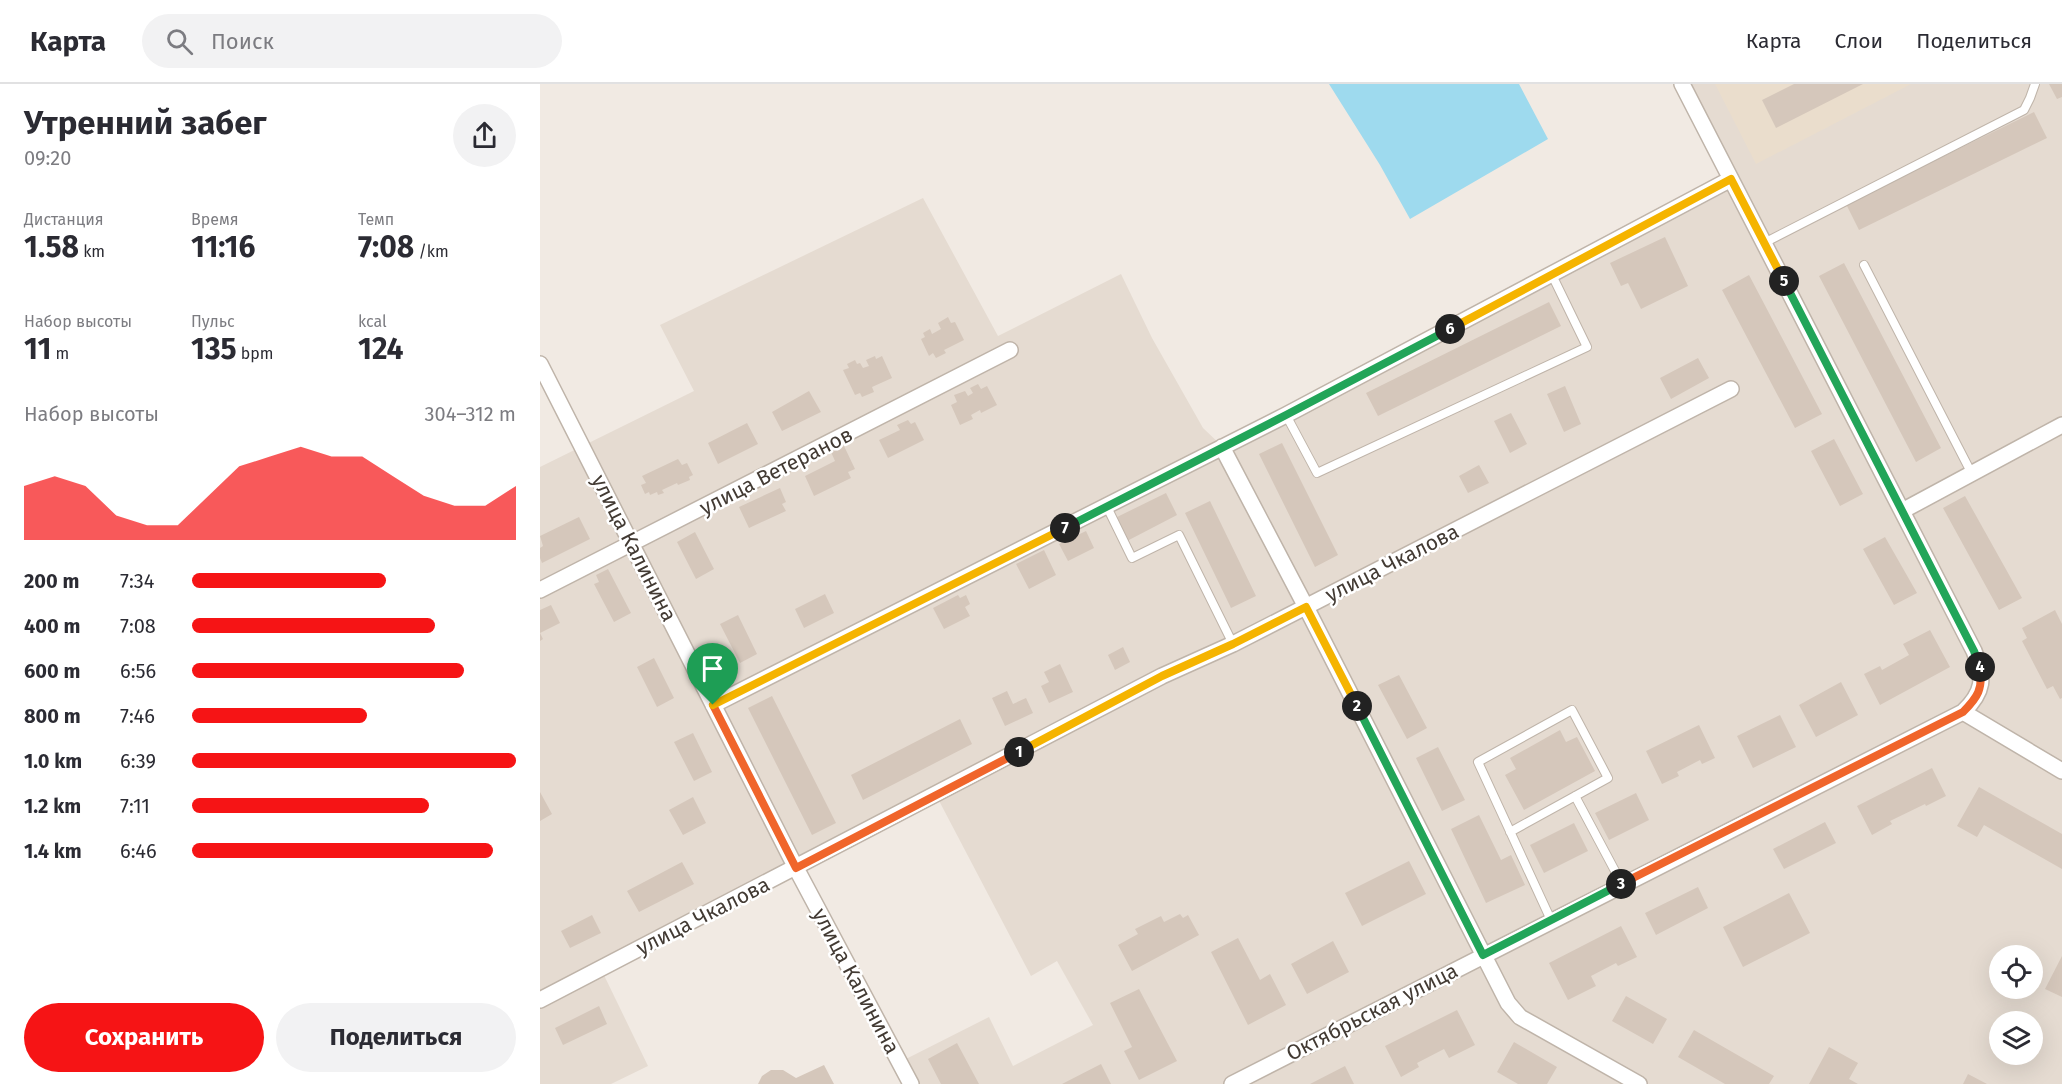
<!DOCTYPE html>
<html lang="ru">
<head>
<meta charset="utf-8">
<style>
  body { margin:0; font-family:"Fira Sans",sans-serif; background:#f2f2f3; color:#2b2b33; height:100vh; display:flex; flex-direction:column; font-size:22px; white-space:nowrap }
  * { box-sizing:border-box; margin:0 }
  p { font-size:20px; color:#7c7c81 }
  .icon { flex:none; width:33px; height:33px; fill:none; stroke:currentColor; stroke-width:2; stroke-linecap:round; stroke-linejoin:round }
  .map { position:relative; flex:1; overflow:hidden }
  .details { display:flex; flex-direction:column; background:#fff; width:540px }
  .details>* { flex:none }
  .buttons { position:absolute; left:1449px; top:861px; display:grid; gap:12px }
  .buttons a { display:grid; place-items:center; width:54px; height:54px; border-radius:50%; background:#fff; box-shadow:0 6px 24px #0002; font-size:30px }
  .pin { position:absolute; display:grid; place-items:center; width:51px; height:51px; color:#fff; margin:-62px -26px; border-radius:50% 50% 50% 0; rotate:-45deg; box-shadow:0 0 6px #0007 }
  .pin .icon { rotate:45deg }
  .km { position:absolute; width:30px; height:30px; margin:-15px; border-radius:50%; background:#222; color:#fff; font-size:16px; line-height:30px; text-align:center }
  .round { display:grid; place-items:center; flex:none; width:63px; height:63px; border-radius:32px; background:#f2f2f3 }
  .summary { display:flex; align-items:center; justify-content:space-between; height:102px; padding:0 24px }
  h1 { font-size:33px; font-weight:700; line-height:45px }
  .metrics { display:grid; grid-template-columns:repeat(3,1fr); gap:9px; height:102px; padding:6px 24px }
  .metrics div { display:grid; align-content:center }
  .metrics b { font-size:30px; font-weight:700 }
  .metrics small { font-size:16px; font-weight:400 }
  .metrics p { font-size:16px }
  .chart { height:168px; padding:12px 24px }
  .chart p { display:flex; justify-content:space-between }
  .chart svg { width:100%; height:108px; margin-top:6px; fill:#f61415; opacity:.7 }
  .cta { display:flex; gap:12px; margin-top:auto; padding:12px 24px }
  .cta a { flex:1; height:69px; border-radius:36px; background:#f61415; color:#fff; font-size:24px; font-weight:700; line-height:69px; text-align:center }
  .cta a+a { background:#f2f2f3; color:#2b2b33 }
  ul { padding:0 24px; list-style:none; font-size:20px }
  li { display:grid; grid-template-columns:96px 72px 1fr; align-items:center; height:45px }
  li i { height:15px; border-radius:8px; background:#f61415 }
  header { display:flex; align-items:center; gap:36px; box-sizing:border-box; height:84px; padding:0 30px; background:#fff; border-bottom:2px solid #e1e1e2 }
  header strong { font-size:28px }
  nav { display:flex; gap:33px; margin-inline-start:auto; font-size:21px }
  .search { width:420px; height:54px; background:#f2f2f3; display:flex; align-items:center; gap:15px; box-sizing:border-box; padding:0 21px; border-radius:33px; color:#7c7c81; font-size:22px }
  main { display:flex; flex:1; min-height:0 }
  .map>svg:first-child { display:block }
  .residential { fill:#e5dbd1; fill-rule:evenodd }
  .education { fill:#eaddcc }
  .water { fill:#9edaee }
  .building { fill:#d5c7bb }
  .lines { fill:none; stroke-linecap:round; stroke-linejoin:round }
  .service-casing { stroke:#bfb4a9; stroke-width:10 }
  .minor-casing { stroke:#bfb4a9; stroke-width:18 }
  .service { stroke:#fff; stroke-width:8 }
  .minor { stroke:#fff; stroke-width:15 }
  .split-1-casing { stroke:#fff; stroke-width:12 }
  .split-2-casing { stroke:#fff; stroke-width:12 }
  .split-3-casing { stroke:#fff; stroke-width:12 }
  .split-4-casing { stroke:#fff; stroke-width:12 }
  .split-5-casing { stroke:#fff; stroke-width:12 }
  .split-6-casing { stroke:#fff; stroke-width:12 }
  .split-7-casing { stroke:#fff; stroke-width:12 }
  .split-8-casing { stroke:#fff; stroke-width:12 }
  .split-1 { stroke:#f0652b; stroke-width:8 }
  .split-2 { stroke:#f5b400; stroke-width:8 }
  .split-3 { stroke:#22a559; stroke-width:8 }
  .split-4 { stroke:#f0652b; stroke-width:8 }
  .split-5 { stroke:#22a559; stroke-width:8 }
  .split-6 { stroke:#f5b400; stroke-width:8 }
  .split-7 { stroke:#22a559; stroke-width:8 }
  .split-8 { stroke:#f5b400; stroke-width:8 }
  .labels { text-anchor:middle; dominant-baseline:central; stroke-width:5; stroke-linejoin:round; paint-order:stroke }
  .street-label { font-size:21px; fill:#423a33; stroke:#fff }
</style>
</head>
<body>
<header>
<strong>Карта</strong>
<div class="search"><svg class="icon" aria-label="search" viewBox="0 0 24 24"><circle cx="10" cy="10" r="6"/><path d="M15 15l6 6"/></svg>Поиск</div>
<nav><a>Карта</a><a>Слои</a><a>Поделиться</a></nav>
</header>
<main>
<section class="details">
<div class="summary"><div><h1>Утренний забег</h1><p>09:20</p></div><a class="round"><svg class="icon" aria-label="share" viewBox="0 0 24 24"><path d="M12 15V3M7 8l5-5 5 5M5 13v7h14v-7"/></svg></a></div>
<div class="metrics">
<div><p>Дистанция</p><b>1.58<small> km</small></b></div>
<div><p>Время</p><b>11:16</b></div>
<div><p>Темп</p><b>7:08<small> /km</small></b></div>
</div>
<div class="metrics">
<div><p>Набор высоты</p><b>11<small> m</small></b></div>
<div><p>Пульс</p><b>135<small> bpm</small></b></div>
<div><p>kcal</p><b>124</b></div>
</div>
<div class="chart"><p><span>Набор высоты</span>304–312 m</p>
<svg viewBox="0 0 160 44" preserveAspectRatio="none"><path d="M0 44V22L10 18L20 22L30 34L40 38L50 38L60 26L70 14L80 10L90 6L100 10L110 10L120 18L130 26L140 30L150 30L160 22V44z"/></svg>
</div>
<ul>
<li><b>200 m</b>7:34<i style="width:60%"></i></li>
<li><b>400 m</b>7:08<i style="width:75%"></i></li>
<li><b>600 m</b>6:56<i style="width:84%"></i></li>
<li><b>800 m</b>7:46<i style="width:54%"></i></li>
<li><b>1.0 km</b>6:39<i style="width:100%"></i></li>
<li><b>1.2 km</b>7:11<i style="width:73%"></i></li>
<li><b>1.4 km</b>6:46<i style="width:93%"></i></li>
</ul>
<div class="cta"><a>Сохранить</a><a>Поделиться</a></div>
</section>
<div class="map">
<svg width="1522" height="1000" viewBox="0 0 1522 1000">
  <rect width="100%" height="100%" fill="#f1eae3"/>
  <path class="residential" d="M 1142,0 L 1522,0 L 1522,1000 L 371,1000 L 360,978 L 449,933 L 473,982 L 553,941 L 517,877 L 491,892 L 396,711 L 61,885 L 108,982 L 71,1000 L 0,1000 L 0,383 L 154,307 L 120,241 L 383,114 L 458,252 L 581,190 L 612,254 L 663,344 L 683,363 L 1191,95 ZM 1460,872 L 1492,872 L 1492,904 L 1460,904 ZM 1460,938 L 1492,938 L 1492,970 L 1460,970 Z"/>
  <path class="education" d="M 1175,0 L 1371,0 L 1216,80 Z"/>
  <path class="water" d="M 789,0 L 979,0 L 1008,55 L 870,135 L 840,81 Z"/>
  <path class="building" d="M 1254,0 L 1323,0 L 1236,44 L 1222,16 Z
    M 1509,0 L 1522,0 L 1522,13 L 1517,15 Z
    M 1494,28 L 1507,54 L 1319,146 L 1306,120 Z
    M 1125,153 L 1148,202 L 1101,225 L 1088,199 L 1081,202 L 1070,179 Z
    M 1304,179 L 1401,364 L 1376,378 L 1279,192 Z
    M 1209,191 L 1282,330 L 1255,344 L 1182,206 Z
    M 1009,218 L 1021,242 L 838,332 L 826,309 Z
    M 408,233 L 411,239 L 415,238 L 424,256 L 404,266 L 406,269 L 396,274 L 393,269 L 389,272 L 381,255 L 385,253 L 383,249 L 390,245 L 392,250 L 401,245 L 398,239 Z
    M 335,272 L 336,275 L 342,272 L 352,294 L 332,303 L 334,308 L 322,313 L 320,309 L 315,311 L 303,286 L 309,284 L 307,280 L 315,276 L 317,280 L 320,279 L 323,284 L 329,282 L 326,276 Z
    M 1158,274 L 1169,294 L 1131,315 L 1120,294 Z
    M 438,300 L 441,305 L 447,302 L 457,321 L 441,329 L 440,326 L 431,331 L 433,335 L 420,341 L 411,321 L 417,318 L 414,311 L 425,307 L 428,312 L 433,309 L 430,304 Z
    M 1025,302 L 1041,340 L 1024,348 L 1007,310 Z
    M 269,307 L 281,328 L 242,347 L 232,328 Z
    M 971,329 L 987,360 L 970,369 L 954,337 Z
    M 368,336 L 371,340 L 375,338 L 384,356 L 348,374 L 339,356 L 360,346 L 357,341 Z
    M 207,339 L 218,360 L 178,380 L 168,359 Z
    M 1294,355 L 1323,410 L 1300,422 L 1271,367 Z
    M 742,359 L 798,471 L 775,483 L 719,370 Z
    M 304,362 L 315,385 L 308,388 L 311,394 L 274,412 L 265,392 L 295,377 L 291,368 Z
    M 138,375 L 142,381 L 147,379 L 153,391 L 149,393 L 150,396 L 138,401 L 137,399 L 122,406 L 124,409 L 118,411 L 117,408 L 110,411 L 109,408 L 105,410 L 101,401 L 106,399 L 102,392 Z
    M 939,381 L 949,399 L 928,409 L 919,392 Z
    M 240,404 L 246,418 L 242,420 L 246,427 L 209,444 L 199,423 Z
    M 626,409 L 637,431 L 587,457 L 575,434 Z
    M 1425,412 L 1482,514 L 1459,526 L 1403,424 Z
    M 670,417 L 716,512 L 691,524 L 645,429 Z
    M 39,433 L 50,455 L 2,479 L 0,474 L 0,464 L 3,462 L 0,452 Z
    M 546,447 L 554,464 L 528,477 L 519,460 Z
    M 155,448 L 174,485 L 156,495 L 137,458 Z
    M 1345,453 L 1377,509 L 1354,521 L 1323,465 Z
    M 504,466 L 516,491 L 489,505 L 476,480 Z
    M 68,485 L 91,529 L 74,538 L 54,500 L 59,498 L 56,491 Z
    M 285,510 L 294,529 L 264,544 L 255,525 Z
    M 418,511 L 420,514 L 426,511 L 430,520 L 425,523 L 430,532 L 404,545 L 393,524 Z
    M 11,521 L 20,539 L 0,549 L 3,555 L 0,557 L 0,526 Z
    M 1515,526 L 1522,540 L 1522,614 L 1520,615 L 1513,602 L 1507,605 L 1482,557 L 1487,554 L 1482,544 Z
    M 198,531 L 217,570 L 200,579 L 180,540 Z
    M 1390,546 L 1410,583 L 1340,621 L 1324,590 L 1340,582 L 1342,586 L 1369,571 L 1363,560 Z
    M 583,563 L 590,578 L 575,586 L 568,571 Z
    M 114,574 L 134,614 L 117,623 L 97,583 Z
    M 520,580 L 533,608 L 509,619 L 501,602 L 509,598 L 504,588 Z
    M 859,591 L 887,644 L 867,655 L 838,601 Z
    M 1301,598 L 1318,631 L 1276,653 L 1259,621 Z
    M 467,607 L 473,620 L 486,614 L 493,629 L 465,642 L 452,614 Z
    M 232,612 L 296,739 L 272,751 L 208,624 Z
    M 1240,631 L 1256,663 L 1213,684 L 1197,652 Z
    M 420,635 L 432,660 L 323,716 L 311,691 Z
    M 1159,641 L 1175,674 L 1162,680 L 1160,676 L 1137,688 L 1139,692 L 1122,700 L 1106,667 Z
    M 1020,646 L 1026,658 L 1037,653 L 1055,687 L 984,726 L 965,691 L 976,685 L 970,674 Z
    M 153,649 L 172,688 L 154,697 L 134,658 Z
    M 898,663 L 925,716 L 902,727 L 876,674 Z
    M 1392,684 L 1406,712 L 1386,722 L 1385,720 L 1350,737 L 1352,740 L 1332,751 L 1317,722 Z
    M 1439,703 L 1522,750 L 1522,785 L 1444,741 L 1437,753 L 1417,742 Z
    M 0,708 L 12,730 L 0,737 Z
    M 1096,709 L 1109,736 L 1069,756 L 1055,729 Z
    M 153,713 L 166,739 L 143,751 L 129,726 Z
    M 939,731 L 961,776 L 971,771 L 985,801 L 946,819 L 911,745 Z
    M 1285,738 L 1296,759 L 1244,785 L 1233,765 Z
    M 1034,739 L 1048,767 L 1004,789 L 990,761 Z
    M 869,777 L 886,810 L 822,842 L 805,809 Z
    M 142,778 L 154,800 L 99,828 L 87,807 Z
    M 1158,803 L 1168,824 L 1116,851 L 1105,829 Z
    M 1249,809 L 1270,849 L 1203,883 L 1183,843 Z
    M 640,830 L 643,834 L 648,831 L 659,851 L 592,887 L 578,861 L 598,850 L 595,845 L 621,832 L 624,838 Z
    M 52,831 L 61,849 L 30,864 L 21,847 Z
    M 1081,842 L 1097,873 L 1078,882 L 1076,879 L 1051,892 L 1056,902 L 1028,916 L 1009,879 Z
    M 698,854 L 720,896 L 730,890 L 746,921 L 708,941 L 671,868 Z
    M 793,857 L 809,888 L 767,910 L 751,880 Z
    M 1522,872 L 1522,913 L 1505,905 Z
    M 599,905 L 637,977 L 599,996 L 584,967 L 592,963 L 570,919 Z
    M 1086,912 L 1127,935 L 1113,960 L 1072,937 Z
    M 59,922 L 67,940 L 23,961 L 15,944 Z
    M 917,926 L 935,961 L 909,974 L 904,965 L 877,979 L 879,983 L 861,993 L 845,962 Z
    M 1154,946 L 1234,992 L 1229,1000 L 1185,1000 L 1138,973 Z
    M 974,958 L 1017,983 L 1007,1000 L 978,1000 L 957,988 Z
    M 417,959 L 439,1000 L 401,1000 L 388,975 Z
    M 1289,963 L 1318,979 L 1309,995 L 1318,1000 L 1269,1000 Z
    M 561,980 L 571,1000 L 522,1000 Z
    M 284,981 L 294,1000 L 218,1000 L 222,992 L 231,986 L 243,986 L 256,994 Z
    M 805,982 L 814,1000 L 770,1000 Z
    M 1428,990 L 1447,1000 L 1423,1000 Z"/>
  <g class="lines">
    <defs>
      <path id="service" d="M 1224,159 L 1484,26 L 1490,14 L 1495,0
        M 1324,181 L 1432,390
        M 746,331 L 777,389 L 1047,263 L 1012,191
        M 567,423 L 592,474 L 639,451 L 693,560
        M 1035,712 L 1082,800
        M 970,748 L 1068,694 L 1032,626 L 938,678 L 1011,836"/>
      <path id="minor" d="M 0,280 L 256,784 L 371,1000
        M 682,363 L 766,523 L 968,919 L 980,933 L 1099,1000
        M 1362,427 L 1522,341
        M 0,506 L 470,266
        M 173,621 L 746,331 L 1191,95
        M 1423,628 L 1522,687
        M 0,916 L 622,592 L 693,560 L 1191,305
        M 692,1000 L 1423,628 C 1444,608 1445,594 1434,567 L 1142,0"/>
    </defs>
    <use href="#service" class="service-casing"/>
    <use href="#minor" class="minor-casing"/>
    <use href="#service" class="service"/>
    <use href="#minor" class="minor"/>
  </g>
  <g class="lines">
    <defs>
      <path id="split-1" d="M 173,621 L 256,784 L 479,668"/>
      <path id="split-2" d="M 479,668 L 622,592 L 693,560 L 766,523 L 817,622"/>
      <path id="split-3" d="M 817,622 L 943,871 L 1081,800"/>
      <path id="split-4" d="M 1081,800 L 1423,628 C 1438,613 1443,605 1440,583"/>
      <path id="split-5" d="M 1244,197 L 1434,567 L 1440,583"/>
      <path id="split-6" d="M 910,245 L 1191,95 L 1244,197"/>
      <path id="split-7" d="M 525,444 L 746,331 L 910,245"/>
      <path id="split-8" d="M 173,621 L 525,444"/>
    </defs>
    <use href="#split-1" class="split-1-casing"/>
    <use href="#split-2" class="split-2-casing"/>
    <use href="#split-3" class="split-3-casing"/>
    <use href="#split-4" class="split-4-casing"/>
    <use href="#split-5" class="split-5-casing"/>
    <use href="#split-6" class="split-6-casing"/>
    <use href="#split-7" class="split-7-casing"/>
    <use href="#split-8" class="split-8-casing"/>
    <use href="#split-1" class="split-1"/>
    <use href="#split-2" class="split-2"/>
    <use href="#split-3" class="split-3"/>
    <use href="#split-4" class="split-4"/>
    <use href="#split-5" class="split-5"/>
    <use href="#split-6" class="split-6"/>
    <use href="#split-7" class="split-7"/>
    <use href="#split-8" class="split-8"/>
  </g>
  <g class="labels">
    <g class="street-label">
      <text transform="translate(236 387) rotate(-27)">улица Ветеранов</text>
      <text transform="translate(94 464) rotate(63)">улица Калинина</text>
      <text transform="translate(852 479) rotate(-27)">улица Чкалова</text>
      <text transform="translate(163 832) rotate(-27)">улица Чкалова</text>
      <text transform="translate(316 897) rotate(62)">улица Калинина</text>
      <text transform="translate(832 928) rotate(-27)">Октябрьская улица</text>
    </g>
  </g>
</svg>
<div class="buttons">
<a><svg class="icon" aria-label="locate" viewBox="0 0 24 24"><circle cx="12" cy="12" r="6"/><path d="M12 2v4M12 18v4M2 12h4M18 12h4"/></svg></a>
<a><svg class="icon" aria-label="layers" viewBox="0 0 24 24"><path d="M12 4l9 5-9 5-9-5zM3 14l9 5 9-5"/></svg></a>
</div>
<div class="pin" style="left:173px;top:621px;background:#1e9e55"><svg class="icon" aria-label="arrive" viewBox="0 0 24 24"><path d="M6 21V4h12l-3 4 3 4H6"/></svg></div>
<b class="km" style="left:479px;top:668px">1</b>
<b class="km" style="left:817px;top:622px">2</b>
<b class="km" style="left:1081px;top:800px">3</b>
<b class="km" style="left:1440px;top:583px">4</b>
<b class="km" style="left:1244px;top:197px">5</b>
<b class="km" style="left:910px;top:245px">6</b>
<b class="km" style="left:525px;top:444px">7</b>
</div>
</main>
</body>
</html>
